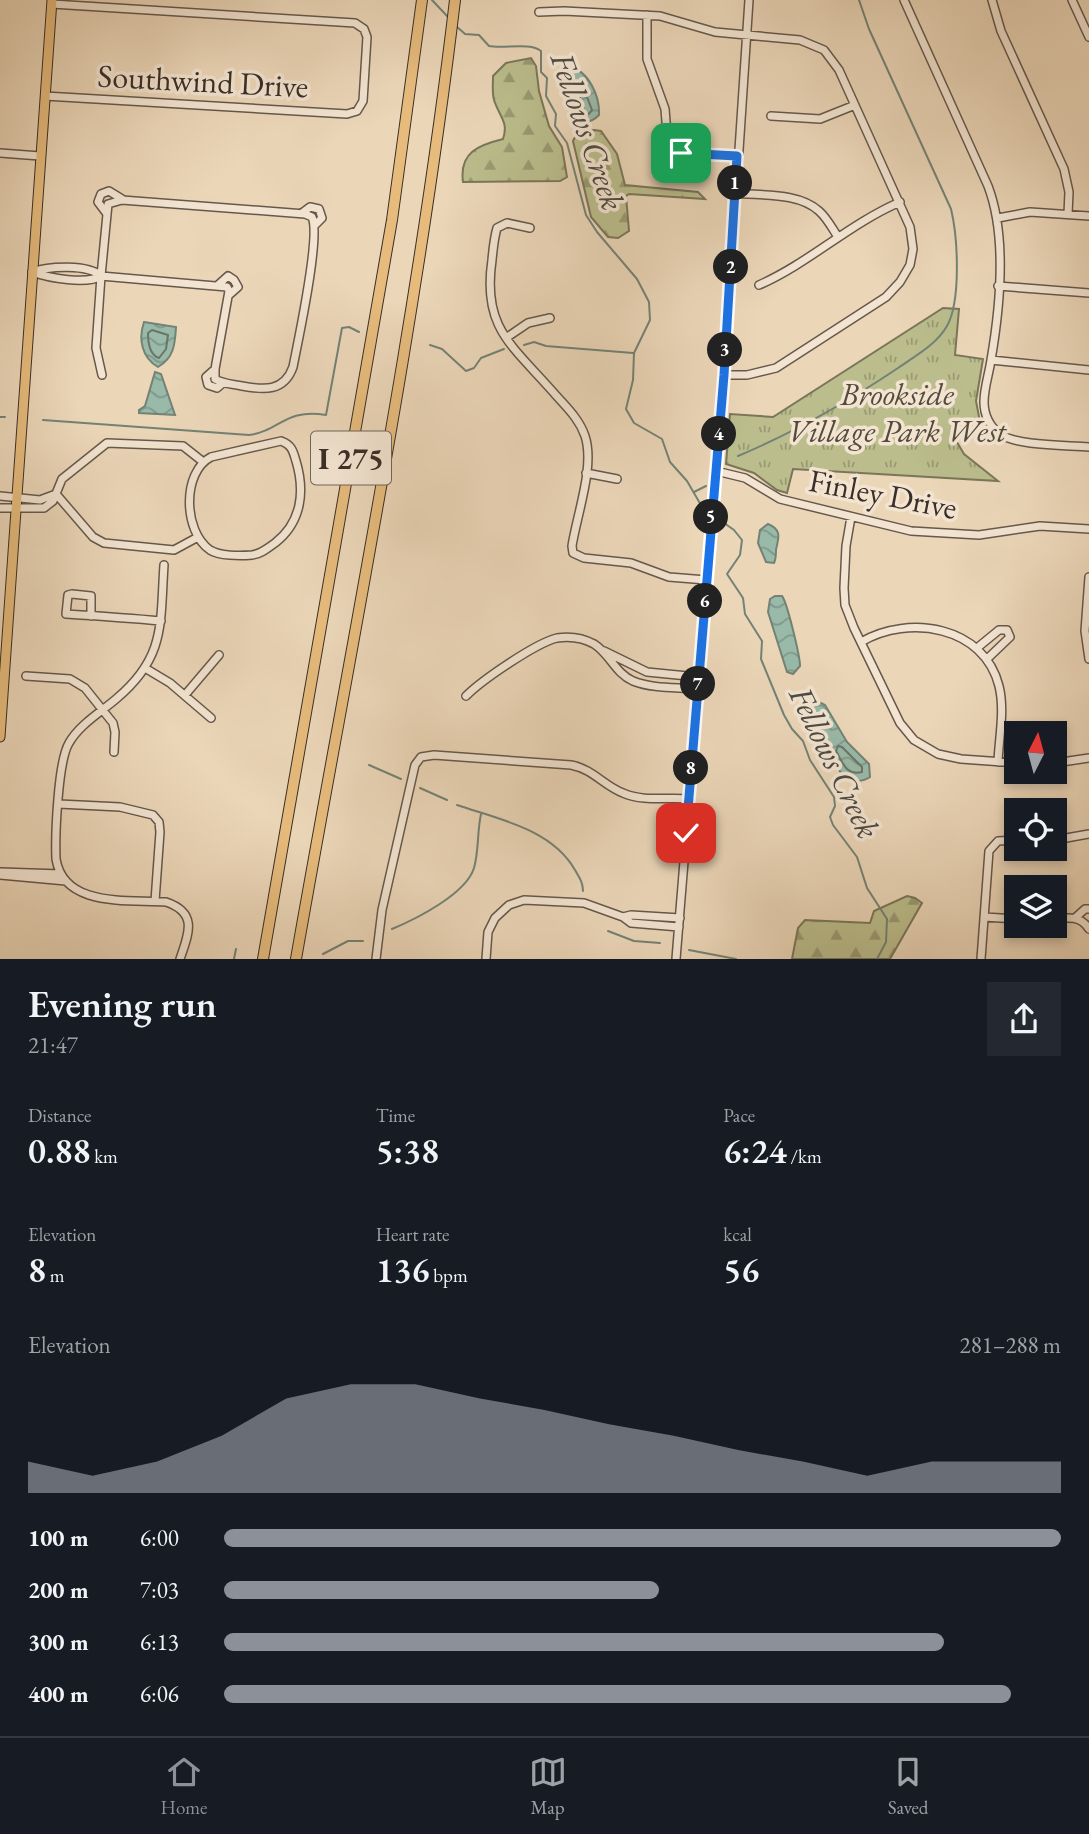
<!DOCTYPE html>
<html lang="en">
<head>
<meta charset="utf-8">
<style>
  body { margin:0; font-family:"EB Garamond",serif; background:#242831; color:#f1f3f6; height:100vh; display:flex; flex-direction:column; font-size:26px; white-space:nowrap }
  * { box-sizing:border-box; margin:0 }
  p { font-size:23px; color:#9ea1a6 }
  .icon { flex:none; width:38px; height:38px; fill:none; stroke:currentColor; stroke-width:2; stroke-linecap:round; stroke-linejoin:round }
  .map { position:relative; height:959px; overflow:hidden }
  .details { display:flex; flex-direction:column; background:#171b24; flex:1 }
  .details>* { flex:none }
  .needle { width:46px; rotate:6deg }
  .fabs { position:absolute; left:1004px; top:721px; display:grid; gap:14px }
  .fabs a { display:grid; place-items:center; width:63px; height:63px; border-radius:0px; background:#171b24; box-shadow:0 4px 10px #0003; font-size:35px }
  .pin { position:absolute; display:grid; place-items:center; width:60px; height:60px; color:#fff; margin:-30px; border-radius:14px; box-shadow:0 4px 10px #0006 }
  .km { position:absolute; width:35px; height:35px; margin:-18px; border-radius:50%; background:#222; color:#fff; font-size:19px; line-height:35px; text-align:center }
  .round { display:grid; place-items:center; flex:none; width:74px; height:74px; border-radius:0px; background:#242831 }
  .summary { display:flex; align-items:center; justify-content:space-between; height:119px; padding:0 28px }
  h1 { font-size:38px; font-weight:600; line-height:52px }
  .figures { display:grid; grid-template-columns:repeat(3,1fr); gap:10px; height:119px; padding:7px 28px }
  .figures div { display:grid; align-content:center }
  .figures b { font-size:35px; font-weight:600 }
  .figures small { font-size:19px; font-weight:400 }
  .figures p { font-size:19px }
  .chart { height:196px; padding:14px 28px }
  .chart p { display:flex; justify-content:space-between }
  .chart svg { width:100%; height:126px; margin-top:7px; fill:#8c9099; opacity:.7 }
  ul { padding:0 28px; list-style:none; font-size:23px }
  li { display:grid; grid-template-columns:112px 84px 1fr; align-items:center; height:52px }
  li i { height:18px; border-radius:9px; background:#8c9099 }
  .tab-bar { display:flex; justify-content:space-around; align-items:center; height:98px; border-top:2px solid #363941; background:#171b24; font-size:19px; color:#9ea1a6 }
  .tab-bar a { display:grid; justify-items:center; gap:4px }
  .tab-bar .active { color:#8c9099 }
  .map>svg:first-child { display:block }
  .forest { fill:url(#forest-firs); stroke:#7a765a; stroke-width:2 }
  .park { fill:url(#park-tufts); stroke:#7a765a; stroke-width:2 }
  .water { fill:url(#water-waves); stroke:#738275; stroke-width:2 }
  .lines { fill:none; stroke-linecap:round; stroke-linejoin:round }
  .shore { stroke:#6a7468; stroke-width:2 }
  .stream { stroke:#738275; stroke-width:2 }
  .minor-casing { stroke:#66584c; stroke-width:10 }
  .major-casing { stroke:#3a2e28; stroke-width:11 }
  .highway-casing { stroke:#3a2e28; stroke-width:12 }
  .minor { stroke:#f2e4d1; stroke-width:7 }
  .major { stroke:#e6bb7c; stroke-width:9 }
  .highway { stroke:#e6bb7c; stroke-width:10 }
  .route-casing { stroke:#fff; stroke-width:14 }
  .route { stroke:#1a73e8; stroke-width:9 }
  .labels { text-anchor:middle; dominant-baseline:central; stroke-width:7; stroke-linejoin:round; paint-order:stroke }
  .shield { fill:#f2e4d1; stroke:#71655b; stroke-width:2 }
  .shield-label { font-size:30px; font-weight:bold; fill:#3a2e28 }
  .street-label { font-size:32px; fill:#3a2e28; stroke:#f2e4d1 }
  .park-label { font-size:32px; font-style:italic; fill:#544b3c; stroke:#f2e4d1 }
  .water-label { font-size:33px; font-style:italic; fill:#4d4a42; stroke:#f2e4d1 }
</style>
</head>
<body>
<div class="map">
<svg width="1089" height="959" viewBox="0 0 1089 959">
  <defs>
    <pattern id="forest-firs" width="22" height="20" patternUnits="userSpaceOnUse" patternTransform="scale(1.75)"><rect width="22" height="20" fill="#bbbd8c"/><path d="M5 1l3.5 6h-7zM16 11l3.5 6h-7z" fill="#999a72"/></pattern>
    <pattern id="park-tufts" width="24" height="20" patternUnits="userSpaceOnUse" patternTransform="scale(1.75)"><rect width="24" height="20" fill="#bbbd8c"/><path d="M3 7l-1-3M5 7V3M7 7l1-3M15 17l-1-3M17 17v-4M19 17l1-3" fill="none" stroke="#999a72"/></pattern>
    <pattern id="water-waves" width="16" height="10" patternUnits="userSpaceOnUse" patternTransform="scale(1.75)"><rect width="16" height="10" fill="#99baa9"/><path d="M0 5q4-4 8 0t8 0" fill="none" stroke="#7e988a"/></pattern>
  </defs>
  <rect width="100%" height="100%" fill="#ebd6b8"/>
  <filter id="stains"><feTurbulence type="fractalNoise" baseFrequency=".00286" numOctaves="4"/><feColorMatrix values="0 0 0 0 .2 0 0 0 0 .09 0 0 0 0 .02 0 0 0 .5 -.17"/></filter>
  <radialGradient id="worn" r=".72"><stop offset=".6" stop-color="#630" stop-opacity="0"/><stop offset="1" stop-color="#630" stop-opacity=".3"/></radialGradient>
  <path class="forest" d="M 531,58 L 536,66 L 539,91 L 549,126 L 562,147 L 567,177 L 560,181 L 463,182 C 459,152 479,145 503,139 C 509,122 499,116 494,100 C 492,93 493,84 493,76 L 506,63 Z
    M 594,130 L 601,131 L 617,154 L 625,185 L 698,192 L 705,199 L 629,194 L 626,196 L 629,231 L 618,238 L 608,237 L 591,217 L 573,141 C 577,132 585,131 594,130 Z
    M 907,896 L 915,898 L 922,903 L 890,959 L 792,959 L 798,928 L 805,920 L 870,923 L 874,911 Z"/>
  <path class="park" d="M 943,308 L 959,309 L 955,355 L 983,359 L 976,401 L 980,422 L 954,437 L 964,454 L 998,481 L 793,469 L 787,493 L 777,490 L 754,473 L 726,464 L 730,414 L 773,417 Z"/>
  <path class="water" d="M 570,67 C 589,71 600,97 599,115 C 593,121 587,124 580,120 L 566,79 Z
    M 144,322 L 176,327 C 175,344 174,358 158,367 C 142,358 138,339 144,322 Z
    M 155,372 L 161,374 L 175,415 L 139,413 L 139,410 L 145,406 Z
    M 768,524 C 783,530 778,539 776,550 C 776,555 776,559 774,563 L 766,562 L 758,543 L 760,530 Z
    M 775,596 L 782,596 C 787,602 800,656 800,666 L 793,674 L 787,672 L 768,612 L 770,599 Z
    M 817,701 L 825,705 L 847,742 L 869,764 L 870,777 C 861,783 853,781 843,777 L 822,738 L 820,722 L 807,709 L 810,703 Z"/>
  <g class="lines">
    <path class="shore" d="M 578,83 L 582,84 L 592,110 L 589,114 L 585,113 L 576,86 Z
      M 152,330 L 168,335 L 166,349 L 159,358 C 150,355 148,342 148,333 Z
      M 838,746 L 842,747 L 862,767 L 862,772 C 846,776 843,763 836,751 Z"/>
    <path class="stream" d="M 432,0 L 448,17
      M 456,26 L 465,34 L 479,35 L 489,46 C 504,49 530,42 541,51 L 541,72 L 547,78 L 546,96 L 556,114 L 555,126 L 567,143 L 586,215 L 597,232 L 637,279 L 649,302 L 650,320 L 634,353 L 633,380 L 626,409 L 634,423 L 662,439 L 670,462 L 687,481 L 705,512
      M 430,345 L 442,349 L 466,371 L 474,368 L 481,358 L 504,349
      M 524,345 L 534,342 L 546,346 L 633,353
      M 0,417 L 5,417
      M 43,420 L 249,435 C 280,431 285,408 326,415 L 342,328 L 349,327 L 359,332
      M 738,456 C 795,432 846,403 898,368 C 915,356 936,345 947,326 C 961,301 958,238 951,209 L 869,29 L 859,0
      M 694,492 L 706,486
      M 717,518 L 734,530 L 742,540 L 740,555 L 727,574 L 743,598 L 745,614 L 762,641 L 761,659 L 784,715 L 792,729 L 803,741 L 810,760 L 834,797 L 835,806 L 830,817 L 833,825 L 857,857 L 867,888 L 887,919 L 886,942 L 877,959
      M 369,765 L 401,779
      M 420,788 L 447,800
      M 457,805 C 498,819 552,829 575,870 C 579,877 583,882 583,891
      M 392,929 C 416,919 466,894 474,868 C 479,851 477,832 481,814
      M 608,931 L 634,941 L 660,943
      M 689,950 L 736,959
      M 323,954 L 348,941 L 363,941
      M 234,959 L 236,949"/>
    <defs>
      <path id="minor" d="M 904,0 L 988,186 C 1007,236 1000,308 991,360 C 989,374 984,388 984,402 C 984,415 990,427 1000,434 C 1016,446 1068,445 1089,447
        M 992,0 L 1001,31 L 1064,169 L 1069,192 L 1068,214
        M 1072,0 L 1089,37
        M 539,12 L 564,11 L 660,16 L 715,32 L 800,40 L 824,50 L 839,70 L 910,227 L 913,249 L 910,265 L 900,282 L 886,297 L 776,368 L 747,375 L 724,375
        M 647,15 L 647,59 L 665,109 L 668,147 L 681,153 L 737,156
        M 45,96 L 347,114 L 357,111 L 363,101 L 367,37 L 364,29 L 355,23 L 52,4
        M 771,116 L 820,119 L 855,105
        M 0,153 L 40,156
        M 734,193 C 761,196 798,192 819,211 C 827,218 832,228 838,237
        M 122,200 L 305,214 L 312,217 C 321,236 298,341 293,367 C 284,392 264,390 242,386 C 233,384 223,384 215,379 L 215,369 L 229,291 L 227,287 L 101,276 L 108,204 Z
        M 302,213 L 310,207 L 319,209 L 322,218 L 314,226
        M 107,214 L 98,202 L 101,194 L 109,191 L 122,199
        M 998,218 L 1030,212 L 1089,216
        M 530,228 L 507,223 L 497,228 C 494,238 493,249 492,260 C 482,328 512,345 554,393 C 565,406 579,418 585,436 C 595,466 577,514 572,546 L 573,553 L 584,558 L 631,563 L 669,577 L 706,580
        M 32,272 C 49,266 88,264 101,276
        M 32,272 C 49,278 87,285 101,276
        M 101,276 L 96,348 L 102,375
        M 218,285 L 228,276 L 234,280 L 238,287 L 229,295
        M 759,285 C 809,263 849,224 900,202
        M 998,286 L 1089,293
        M 506,338 L 528,323 L 550,318
        M 991,360 L 1089,370
        M 215,369 L 206,377 L 208,385 L 217,388 L 223,383
        M 281,441 C 292,445 293,451 296,461 C 305,491 302,522 275,543 C 268,548 261,554 252,555 C 240,556 219,556 210,550 C 183,531 182,472 211,457 Z
        M 716,471 L 745,478 L 780,499 L 911,531 L 979,535 L 1040,526 L 1089,529
        M 586,473 L 617,479
        M 56,494 L 93,537 L 104,543 L 174,550 L 198,537
        M 0,496 L 40,500 L 56,494
        M 0,508 L 44,508 L 53,501 L 62,479 L 107,443 L 183,446 L 202,461
        M 851,517 L 846,546 L 844,588 L 845,605 L 854,628 L 900,723 L 914,740 L 938,754 L 961,759 L 1017,763
        M 164,565 C 160,624 166,657 116,699 C 101,712 79,725 69,743 C 58,761 55,835 56,859 C 64,908 128,899 166,902 C 199,913 188,935 180,959
        M 1089,577 L 1085,631 L 1089,659
        M 91,616 L 91,596 L 72,594 L 68,595 L 66,614 C 98,616 129,618 161,621
        M 861,642 C 909,614 984,626 999,686 C 1005,710 999,738 998,762
        M 977,648 L 999,630 L 1007,630 L 1010,637 L 987,659
        M 604,651 L 647,672 L 698,677
        M 145,668 L 170,683 L 211,718
        M 26,676 L 70,679 L 85,688 L 113,723 L 115,732 L 114,752
        M 185,695 L 219,655
        M 466,696 C 482,680 536,643 557,638 C 570,636 583,638 594,644 C 610,654 615,673 633,681 C 653,689 677,687 697,689
        M 1055,763 L 1089,758
        M 59,804 L 120,807 L 153,815 L 159,822 L 160,832 L 155,901
        M 1055,840 L 1089,834
        M 0,872 L 61,874
        M 0,875 L 66,881
        M 623,917 L 631,915 L 680,918
        M 984,917 L 1017,919
        M 1075,918 L 1085,909 L 1089,909
        M 1055,919 C 1069,917 1081,916 1089,929
        M 376,959 L 382,910 L 415,765 L 421,757 L 434,755 L 571,765 C 593,769 604,786 623,793 C 643,802 668,797 689,799
        M 486,959 L 488,932 L 495,918 L 509,905 L 524,900 L 584,903 L 623,917 L 631,923 L 679,927
        M 676,959 L 724,375 L 749,0
        M 981,959 L 989,851 L 998,841 L 1017,840"/>
      <path id="major" d="M 0,737 L 52,0"/>
      <path id="highway" d="M 263,959 L 392,220 L 422,0
        M 296,959 C 352,640 417,322 455,0"/>
    </defs>
    <use href="#minor" class="minor-casing"/>
    <use href="#major" class="major-casing"/>
    <use href="#highway" class="highway-casing"/>
    <use href="#minor" class="minor"/>
    <use href="#major" class="major"/>
    <use href="#highway" class="highway"/>
  </g>
  <g class="lines">
    <defs>
      <path id="route" d="M 681,153 L 737,156 L 724,375 L 686,833"/>
    </defs>
    <use href="#route" class="route-casing"/>
    <use href="#route" class="route"/>
  </g>
  <g class="labels">
    <rect class="shield" x="311" y="431.5" width="80" height="53" rx="5"/>
    <g class="shield-label">
      <text x="351" y="458">I 275</text>
    </g>
    <g class="street-label">
      <text transform="translate(203 81) rotate(3)">Southwind Drive</text>
      <text transform="translate(883 494) rotate(11)">Finley Drive</text>
    </g>
    <g class="park-label">
      <text x="897" y="394">Brookside<tspan x="897" dy="37">Village Park West</tspan></text>
    </g>
    <g class="water-label">
      <text transform="translate(588 131) rotate(71)">Fellows Creek</text>
      <text transform="translate(835 762) rotate(64)">Fellows Creek</text>
    </g>
  </g>
  <rect width="100%" height="100%" filter="url(#stains)"/>
  <rect width="100%" height="100%" fill="url(#worn)"/>
</svg>
<div class="fabs">
<a><svg class="needle" viewBox="-14 -14 28 28"><path d="M0-13l5 13h-10z" fill="#e53935"/><path d="M0 13l5-13h-10z" fill="#9ea1a6"/></svg></a>
<a><svg class="icon" aria-label="locate" viewBox="0 0 24 24"><circle cx="12" cy="12" r="6"/><path d="M12 2v4M12 18v4M2 12h4M18 12h4"/></svg></a>
<a><svg class="icon" aria-label="layers" viewBox="0 0 24 24"><path d="M12 4l9 5-9 5-9-5zM3 14l9 5 9-5"/></svg></a>
</div>
<div class="pin" style="left:681px;top:153px;background:#1e9e55"><svg class="icon" aria-label="arrive" viewBox="0 0 24 24"><path d="M6 21V4h12l-3 4 3 4H6"/></svg></div>
<div class="pin" style="left:686px;top:833px;background:#d93025"><svg class="icon" aria-label="check" viewBox="0 0 24 24"><path d="M5 12l5 5 9-10"/></svg></div>
<b class="km" style="left:735px;top:183px">1</b>
<b class="km" style="left:731px;top:267px">2</b>
<b class="km" style="left:725px;top:350px">3</b>
<b class="km" style="left:719px;top:434px">4</b>
<b class="km" style="left:711px;top:517px">5</b>
<b class="km" style="left:705px;top:601px">6</b>
<b class="km" style="left:698px;top:684px">7</b>
<b class="km" style="left:691px;top:768px">8</b>
</div>
<section class="details">
<div class="summary"><div><h1>Evening run</h1><p>21:47</p></div><a class="round"><svg class="icon" aria-label="share" viewBox="0 0 24 24"><path d="M12 15V3M7 8l5-5 5 5M5 13v7h14v-7"/></svg></a></div>
<div class="figures">
<div><p>Distance</p><b>0.88<small> km</small></b></div>
<div><p>Time</p><b>5:38</b></div>
<div><p>Pace</p><b>6:24<small> /km</small></b></div>
</div>
<div class="figures">
<div><p>Elevation</p><b>8<small> m</small></b></div>
<div><p>Heart rate</p><b>136<small> bpm</small></b></div>
<div><p>kcal</p><b>56</b></div>
</div>
<div class="chart"><p><span>Elevation</span>281–288 m</p>
<svg viewBox="0 0 160 44" preserveAspectRatio="none"><path d="M0 44V33L10 38L20 33L30 24L40 11L50 6L60 6L70 11L80 15L90 20L100 24L110 29L120 33L130 38L140 33L150 33L160 33V44z"/></svg>
</div>
<ul>
<li><b>100 m</b>6:00<i style="width:100%"></i></li>
<li><b>200 m</b>7:03<i style="width:52%"></i></li>
<li><b>300 m</b>6:13<i style="width:86%"></i></li>
<li><b>400 m</b>6:06<i style="width:94%"></i></li>
</ul>
</section>
<nav class="tab-bar">
<a class="active"><svg class="icon" aria-label="home" viewBox="0 0 24 24"><path d="M3 11l9-7 9 7M6 9v11h12V9"/></svg>Home</a>
<a><svg class="icon" aria-label="map" viewBox="0 0 24 24"><path d="M3 6l6-2 6 2 6-2v14l-6 2-6-2-6 2zM9 4v14M15 6v14"/></svg>Map</a>
<a><svg class="icon" aria-label="saved" viewBox="0 0 24 24"><path d="M7 4h10v16l-5-4-5 4z"/></svg>Saved</a>
</nav>
</body>
</html>
